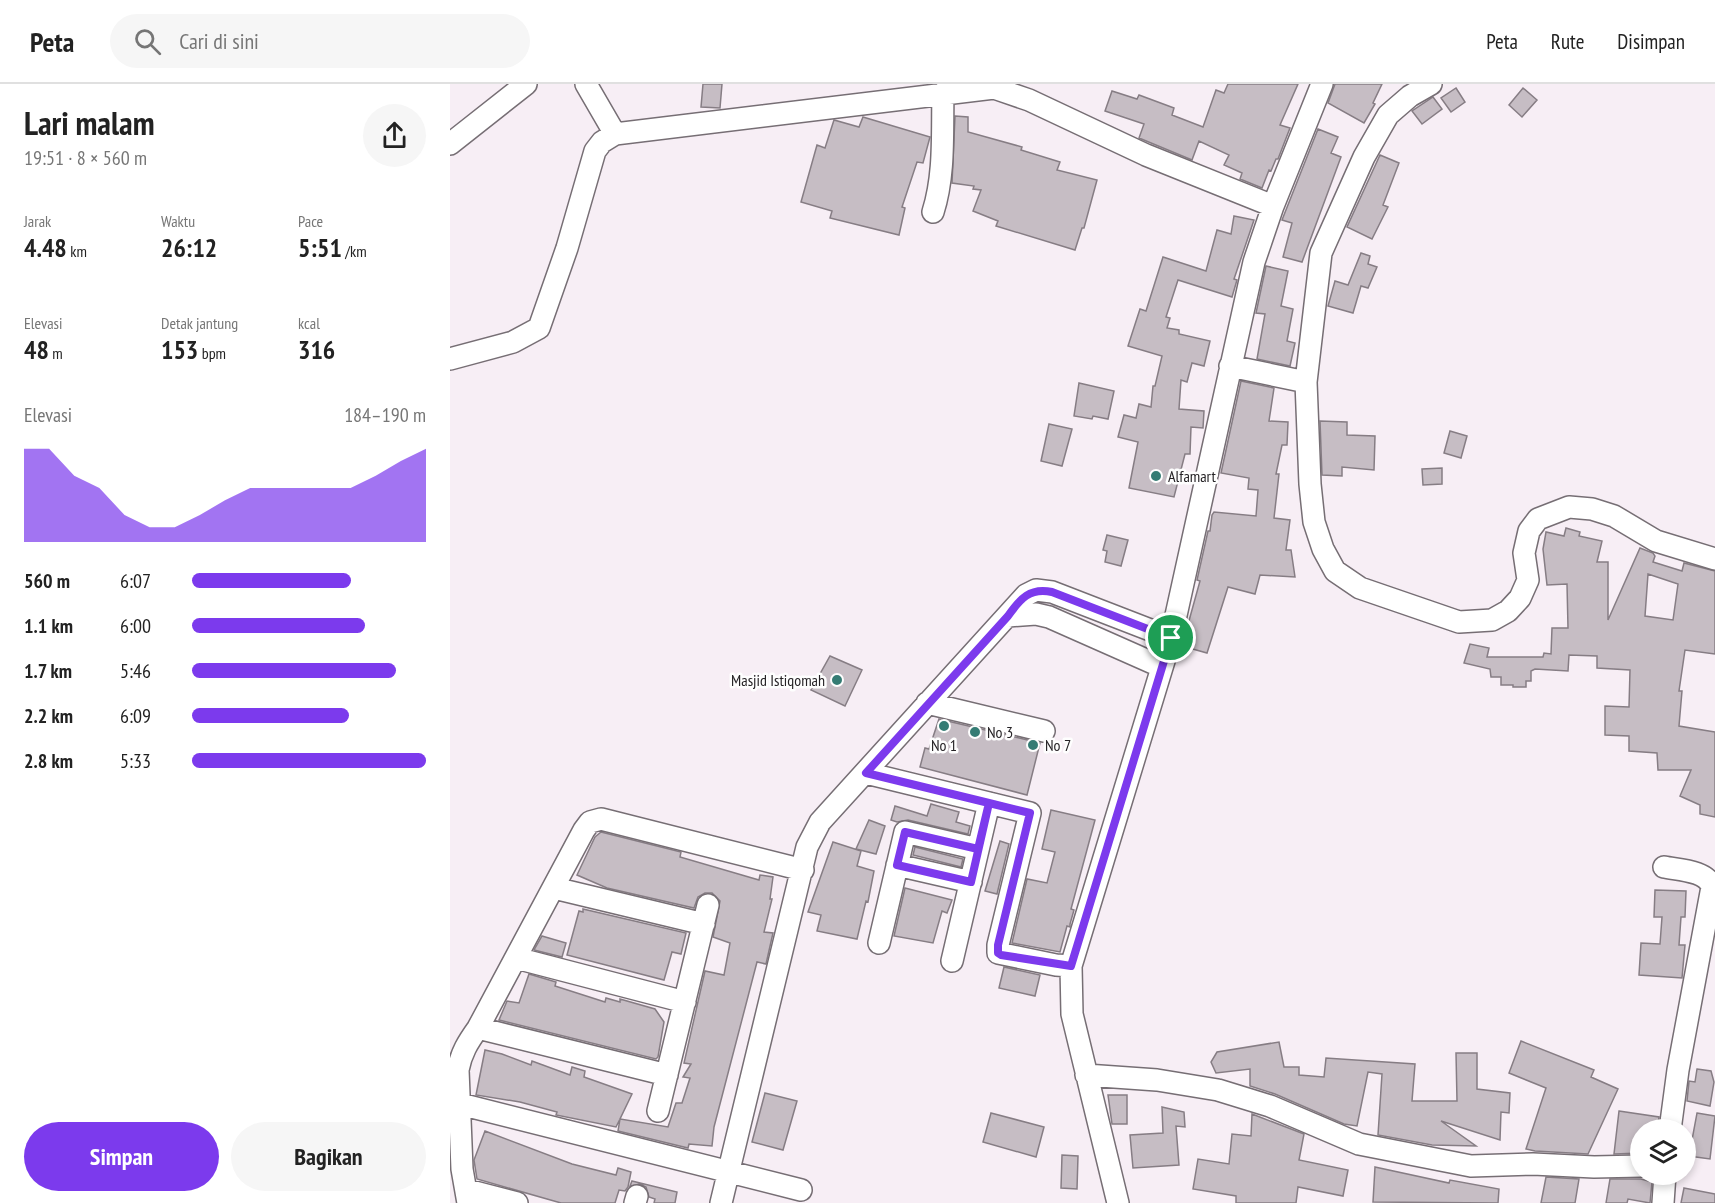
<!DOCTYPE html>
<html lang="id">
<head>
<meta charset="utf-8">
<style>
  body { margin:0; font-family:"PT Sans Narrow",sans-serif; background:#f6f6f6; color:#222; height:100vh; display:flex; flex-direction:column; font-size:22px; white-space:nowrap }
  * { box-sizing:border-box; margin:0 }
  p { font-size:20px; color:#767676 }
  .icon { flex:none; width:33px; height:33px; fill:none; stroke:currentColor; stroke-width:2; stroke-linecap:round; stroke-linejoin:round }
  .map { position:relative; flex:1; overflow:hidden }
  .panel { display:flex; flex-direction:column; background:#fff; width:450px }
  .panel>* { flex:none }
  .buttons { position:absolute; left:1180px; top:1035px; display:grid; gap:12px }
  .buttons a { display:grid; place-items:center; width:66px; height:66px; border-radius:50%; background:#fff; box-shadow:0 3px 9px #0003; font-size:30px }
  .pin { position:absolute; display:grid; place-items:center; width:51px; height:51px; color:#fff; margin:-26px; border:3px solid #fff; border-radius:50%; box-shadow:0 2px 6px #0007 }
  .round { display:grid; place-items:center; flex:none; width:63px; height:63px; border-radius:32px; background:#f6f6f6 }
  .overview { display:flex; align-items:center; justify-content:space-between; height:102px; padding:0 24px }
  h1 { font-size:33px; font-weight:700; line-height:45px }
  .figures { display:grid; grid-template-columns:repeat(3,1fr); gap:9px; height:102px; padding:6px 24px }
  .figures div { display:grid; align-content:center }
  .figures b { font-size:26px; font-weight:700 }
  .figures small { font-size:16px; font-weight:400 }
  .figures p { font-size:16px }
  .chart { height:168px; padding:12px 24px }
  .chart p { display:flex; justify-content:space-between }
  .chart svg { width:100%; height:108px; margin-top:6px; fill:#7c3aed; opacity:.7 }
  .button { display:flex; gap:12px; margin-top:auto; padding:12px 24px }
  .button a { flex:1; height:69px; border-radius:36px; background:#7c3aed; color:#fff; font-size:24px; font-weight:700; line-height:69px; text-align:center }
  .button a+a { background:#f6f6f6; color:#222 }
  ul { padding:0 24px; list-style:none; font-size:20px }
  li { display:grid; grid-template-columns:96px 72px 1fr; align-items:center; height:45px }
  li i { height:15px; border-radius:8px; background:#7c3aed }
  header { display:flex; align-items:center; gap:36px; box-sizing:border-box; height:84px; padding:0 30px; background:#fff; border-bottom:2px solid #e0e0e0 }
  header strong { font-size:28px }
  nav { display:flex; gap:33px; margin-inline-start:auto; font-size:21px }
  .search { width:420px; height:54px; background:#f6f6f6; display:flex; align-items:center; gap:15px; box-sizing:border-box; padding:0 21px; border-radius:33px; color:#767676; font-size:22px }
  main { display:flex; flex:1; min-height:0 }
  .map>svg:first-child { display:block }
  .building { fill:#c6bdc4; stroke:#867d84; stroke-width:1.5; fill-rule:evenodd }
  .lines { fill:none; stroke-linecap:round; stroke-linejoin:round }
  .minor-casing { stroke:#766e74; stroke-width:24 }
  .minor { stroke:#fff; stroke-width:21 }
  .route-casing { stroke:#fff; stroke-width:12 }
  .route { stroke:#7c3aed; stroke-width:8 }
  .poi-dot { fill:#357c74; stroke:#fefefe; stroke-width:2 }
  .labels { text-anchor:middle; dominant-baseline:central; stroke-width:5; stroke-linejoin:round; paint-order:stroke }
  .poi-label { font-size:16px; fill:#252225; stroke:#fefefe; text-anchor:start }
</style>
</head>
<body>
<header>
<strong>Peta</strong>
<div class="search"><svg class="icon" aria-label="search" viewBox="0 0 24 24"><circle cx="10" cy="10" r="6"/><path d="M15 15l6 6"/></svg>Cari di sini</div>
<nav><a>Peta</a><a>Rute</a><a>Disimpan</a></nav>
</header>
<main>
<section class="panel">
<div class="overview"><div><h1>Lari malam</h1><p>19:51 · 8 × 560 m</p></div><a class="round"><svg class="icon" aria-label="share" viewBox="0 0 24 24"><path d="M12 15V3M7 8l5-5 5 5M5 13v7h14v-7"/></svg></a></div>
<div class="figures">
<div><p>Jarak</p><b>4.48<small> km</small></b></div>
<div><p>Waktu</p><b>26:12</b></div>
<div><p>Pace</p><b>5:51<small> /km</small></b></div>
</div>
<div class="figures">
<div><p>Elevasi</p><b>48<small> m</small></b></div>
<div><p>Detak jantung</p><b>153<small> bpm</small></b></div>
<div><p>kcal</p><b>316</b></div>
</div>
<div class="chart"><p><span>Elevasi</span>184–190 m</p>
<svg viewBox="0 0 160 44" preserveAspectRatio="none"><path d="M0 44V6L10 6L20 17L30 22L40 33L50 38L60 38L70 33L80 27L90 22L100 22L110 22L120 22L130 22L140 17L150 11L160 6V44z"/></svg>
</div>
<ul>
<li><b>560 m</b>6:07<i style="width:68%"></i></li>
<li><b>1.1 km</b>6:00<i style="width:74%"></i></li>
<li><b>1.7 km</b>5:46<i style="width:87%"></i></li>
<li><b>2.2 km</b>6:09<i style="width:67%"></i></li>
<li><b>2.8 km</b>5:33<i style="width:100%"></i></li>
</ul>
<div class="button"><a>Simpan</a><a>Bagikan</a></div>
</section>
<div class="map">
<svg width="1265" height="1119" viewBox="0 0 1265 1119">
  <rect width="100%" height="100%" fill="#f7eef5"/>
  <path class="building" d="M 253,0 L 272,0 L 270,24 L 251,23 Z
    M 778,0 L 848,0 L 830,41 L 840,44 L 828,75 L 826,75 L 821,87 L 819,86 L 812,104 L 790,95 L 792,89 L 774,81 L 779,71 L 749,57 L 742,76 L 689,54 L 694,40 L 655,27 L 662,7 L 687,15 L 689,11 L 724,24 L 722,31 L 753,43 L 766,6 L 774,9 Z
    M 885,0 L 932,0 L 923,19 L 925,20 L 914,39 L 878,19 Z
    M 1006,4 L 1015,18 L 1001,28 L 991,14 Z
    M 1073,4 L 1087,16 L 1072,33 L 1059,21 Z
    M 983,13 L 992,25 L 972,40 L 962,27 Z
    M 505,32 L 518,33 L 518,48 L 572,63 L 571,66 L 610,78 L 607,86 L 647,96 L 634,144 L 632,144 L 625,166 L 546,142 L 548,137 L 523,127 L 531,106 L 523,105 L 524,102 L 502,99 Z
    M 413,33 L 480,53 L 473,79 L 467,78 L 452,123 L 455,124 L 449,151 L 380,134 L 382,127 L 351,118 L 367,61 L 375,64 L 384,36 L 409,43 Z
    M 868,45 L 888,53 L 881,69 L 891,73 L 852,178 L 833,173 L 842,139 L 832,136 Z
    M 930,71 L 949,79 L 933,121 L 938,123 L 922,155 L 897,143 Z
    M 784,132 L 804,136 L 784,195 L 787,196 L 782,213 L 728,196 L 716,233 L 720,234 L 717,244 L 729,246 L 729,250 L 760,257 L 754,282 L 742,279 L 737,298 L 731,296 L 729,325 L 754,327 L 753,344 L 741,343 L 740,370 L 735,370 L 724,413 L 679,404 L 688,358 L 668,353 L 674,331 L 686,334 L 689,320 L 701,323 L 703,302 L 705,302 L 712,272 L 678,262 L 690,225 L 696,227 L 713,173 L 756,187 L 767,146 L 781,150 Z
    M 911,169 L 920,172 L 918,180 L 927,183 L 918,204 L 911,202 L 903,229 L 878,222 L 885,197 L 898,201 Z
    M 816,182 L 838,187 L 831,222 L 843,225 L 837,257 L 845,259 L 840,282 L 807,275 L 815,230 L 806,229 Z
    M 791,297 L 824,304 L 819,337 L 838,338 L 837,361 L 832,361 L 826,390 L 829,390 L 824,434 L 840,436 L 836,466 L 841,466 L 845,493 L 810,491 L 805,510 L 778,503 L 757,569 L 732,562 L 750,497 L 747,496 L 758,447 L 760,447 L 762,431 L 764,428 L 806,432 L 808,406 L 798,405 L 799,394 L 771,389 Z
    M 629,299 L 664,307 L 658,335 L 643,332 L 642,335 L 624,332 Z
    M 870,337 L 897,338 L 897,351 L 925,352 L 924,386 L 892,383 L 892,392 L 872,391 Z
    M 599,340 L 622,345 L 612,382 L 591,377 Z
    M 1000,347 L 1017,352 L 1011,374 L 994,369 Z
    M 992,384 L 992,400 L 973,401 L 972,385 Z
    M 1116,444 L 1130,448 L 1129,452 L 1152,457 L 1147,478 L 1158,478 L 1158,536 L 1190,464 L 1203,469 L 1205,472 L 1203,478 L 1232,487 L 1234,479 L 1265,487 L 1265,570 L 1235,566 L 1229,607 L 1232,607 L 1229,642 L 1265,648 L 1265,733 L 1250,730 L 1250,721 L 1230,712 L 1241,686 L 1208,686 L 1207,669 L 1179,667 L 1179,652 L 1155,651 L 1155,622 L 1179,623 L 1180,586 L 1147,584 L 1147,572 L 1119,571 L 1118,587 L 1085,585 L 1081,587 L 1081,597 L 1076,597 L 1076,603 L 1063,603 L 1063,601 L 1051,601 L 1051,593 L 1041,593 L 1040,585 L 1014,579 L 1020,560 L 1039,564 L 1037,573 L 1093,573 L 1094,569 L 1101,570 L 1102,544 L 1118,544 L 1117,500 L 1097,501 L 1093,465 L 1096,448 L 1114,452 ZM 1198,490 L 1228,500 L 1223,536 L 1195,532 Z
    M 657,451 L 678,456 L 671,482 L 655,478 L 657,467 L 653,466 Z
    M 380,572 L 412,586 L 395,622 L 361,606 Z
    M 489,635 L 590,659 L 577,711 L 470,683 L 475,664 L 479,665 Z
    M 481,720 L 509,728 L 506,738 L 520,742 L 518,750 L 458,736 L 447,738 L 441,736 L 445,722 L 477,732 Z
    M 601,726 L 645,736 L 621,825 L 624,826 L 620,840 L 620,843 L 617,842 L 610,868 L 562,859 L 577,795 L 597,799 L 605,768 L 592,765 Z
    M 419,736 L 435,742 L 426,770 L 406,765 Z
    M 151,748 L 231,768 L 230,773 L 309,796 L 310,791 L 323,793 L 320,815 L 322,815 L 314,848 L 323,849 L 316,880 L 307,878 L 264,1043 L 262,1062 L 239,1060 L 238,1064 L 168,1047 L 170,1035 L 166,1043 L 106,1031 L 107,1028 L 70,1018 L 26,1011 L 35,966 L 52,970 L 81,981 L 82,977 L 120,991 L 122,983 L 135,987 L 134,993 L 182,1010 L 170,1035 L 218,1043 L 226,1019 L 232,1019 L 240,994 L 233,993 L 241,980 L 234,979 L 255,887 L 274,891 L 280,859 L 263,853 L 270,817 L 262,809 L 255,809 L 248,813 L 244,824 L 157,804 L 127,791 L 145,753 Z
    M 550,757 L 559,760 L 547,810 L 535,807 Z
    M 383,758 L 411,767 L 407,782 L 424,787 L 418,818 L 416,817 L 407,855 L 367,847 L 371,831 L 358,828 Z
    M 465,763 L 513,775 L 511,783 L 463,771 Z
    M 455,804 L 502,816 L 497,829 L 492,827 L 483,859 L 444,852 Z
    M 1205,806 L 1236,807 L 1235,833 L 1231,833 L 1229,861 L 1235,861 L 1232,894 L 1189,891 L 1191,859 L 1210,860 L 1212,833 L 1204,833 Z
    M 133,825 L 236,849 L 231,870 L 222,868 L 214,896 L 117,871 L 129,827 L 133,828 Z
    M 92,852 L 116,859 L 112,873 L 84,866 Z
    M 554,883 L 590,891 L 585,912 L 549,904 Z
    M 79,890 L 106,898 L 105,902 L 155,918 L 156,914 L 170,918 L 170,915 L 205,925 L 214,938 L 208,973 L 206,975 L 49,936 L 57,917 L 69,919 Z
    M 1071,957 L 1144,986 L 1141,993 L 1168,1005 L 1138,1070 L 1085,1067 L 1076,1065 L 1096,1004 L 1059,989 Z
    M 829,958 L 834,983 L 849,983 L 849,991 L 874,993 L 876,974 L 965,980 L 962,1017 L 1007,1017 L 1006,969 L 1027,969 L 1027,1005 L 1060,1009 L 1059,1029 L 1051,1028 L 1050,1056 L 991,1037 L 1026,1062 L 982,1061 L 928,1051 L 932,990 L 918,988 L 907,1042 L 894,1040 L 825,1010 L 800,1002 L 800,985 L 766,989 L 761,978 L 767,968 Z
    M 1247,985 L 1261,987 L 1264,998 L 1260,1022 L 1237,1017 L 1239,997 L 1245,998 Z
    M 315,1009 L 347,1017 L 333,1066 L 302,1058 Z
    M 658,1011 L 677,1011 L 677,1040 L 662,1040 Z
    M 712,1023 L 734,1028 L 735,1043 L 726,1042 L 729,1081 L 683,1084 L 680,1051 L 713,1049 Z
    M 1169,1027 L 1209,1033 L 1207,1046 L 1191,1046 L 1191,1069 L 1164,1070 Z
    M 541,1029 L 594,1043 L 586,1073 L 533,1058 Z
    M 1247,1029 L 1265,1032 L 1260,1075 L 1239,1072 Z
    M 802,1030 L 854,1050 L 849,1076 L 898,1086 L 893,1112 L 848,1103 L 846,1119 L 786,1119 L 786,1112 L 743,1105 L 748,1075 L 779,1080 L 782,1050 L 801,1052 Z
    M 35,1047 L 122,1080 L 166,1091 L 168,1084 L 181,1088 L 178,1103 L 175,1107 L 169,1106 L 165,1119 L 111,1119 L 27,1095 L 24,1076 Z
    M 612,1071 L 628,1072 L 627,1105 L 611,1104 Z
    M 925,1083 L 999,1099 L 1000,1096 L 1049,1105 L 1048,1119 L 923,1118 Z
    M 1096,1093 L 1129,1095 L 1125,1119 L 1091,1119 Z
    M 1160,1095 L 1191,1095 L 1202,1098 L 1200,1119 L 1178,1115 L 1177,1119 L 1156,1119 Z
    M 182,1097 L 227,1108 L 225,1119 L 204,1119 L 205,1115 L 199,1113 L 196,1103 L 190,1100 L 180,1102 Z
    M 1234,1104 L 1265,1110 L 1265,1119 L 1231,1119 Z"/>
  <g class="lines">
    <defs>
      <path id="minor" d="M 136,0 L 165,50
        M 981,0 L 960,12 L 938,31 L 914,73 L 871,169 L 856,298 L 860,400 L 864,438 L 873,465 L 885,487 L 910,504 L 1009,538 L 1042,536 L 1058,527 L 1070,514 L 1078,496 L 1074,469 L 1079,447 L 1088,435 L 1119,423 L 1142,425 L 1164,432 L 1206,457 L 1265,475
        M 0,60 L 76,0
        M 483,128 C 495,90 492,49 493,9
        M 0,275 L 63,258 L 89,244 L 117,164 L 145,67 L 152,58 L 165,50 L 544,4 L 579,16 L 696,71 L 823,122
        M 780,282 L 856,298
        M 558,532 L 586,530 L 599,533 L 712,583
        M 477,619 L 594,647
        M 416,689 L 580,729 L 548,861 L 548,869 L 606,881 L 621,882
        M 447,781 L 521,798
        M 1214,783 C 1228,786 1257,786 1262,803 L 1228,986 L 1220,1046
        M 104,804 L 254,840
        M 429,859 L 455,748 L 528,765
        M 66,874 L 235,918
        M 502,877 L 539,719
        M 28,944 L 217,991
        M 636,991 L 707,996 L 768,1006 L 820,1022 L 909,1060 L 1021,1082 L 1083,1080 L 1144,1083 L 1191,1082
        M 10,1020 L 351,1106
        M 208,1027 L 258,821
        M 17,1106 L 67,1119
        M 18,1119 L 12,1085 L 8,986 C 11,969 18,958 28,944 L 134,746 L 140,738 L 151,735 L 353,786
        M 185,1119 L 187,1112
        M 271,1119 L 357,763 L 370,738 L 576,511 L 586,506 L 602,508 L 721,554
        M 668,1119 L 622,930 L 621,882 L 721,554 L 804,178 L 823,122 L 872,0
        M 1213,1119 L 1215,1090"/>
    </defs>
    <use href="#minor" class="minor-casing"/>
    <use href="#minor" class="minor"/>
  </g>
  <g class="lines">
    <defs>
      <path id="route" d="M 721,554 L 602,508 C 580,503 570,515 558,532 L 416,689 L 539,719 L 528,765 L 455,748 L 447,781 L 521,798 L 539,719 L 580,729 L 548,861 L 548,869 L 551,871 L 621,882 L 721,554"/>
    </defs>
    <use href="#route" class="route-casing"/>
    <use href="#route" class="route"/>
  </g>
  <g class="poi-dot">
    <circle cx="706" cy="392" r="6"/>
    <circle cx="387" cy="596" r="6"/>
    <circle cx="494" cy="642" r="6"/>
    <circle cx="525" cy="648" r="6"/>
    <circle cx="583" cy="661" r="6"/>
  </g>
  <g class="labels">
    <g class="poi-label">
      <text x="718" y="392">Alfamart</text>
      <text x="375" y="596" text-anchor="end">Masjid Istiqomah</text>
      <text x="537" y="648">No 3</text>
      <text x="494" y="661" text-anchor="middle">No 1</text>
      <text x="595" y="661">No 7</text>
    </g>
  </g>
</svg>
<div class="buttons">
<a><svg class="icon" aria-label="layers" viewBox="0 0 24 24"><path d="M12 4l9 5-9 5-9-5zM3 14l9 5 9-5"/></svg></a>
</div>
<div class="pin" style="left:721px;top:554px;background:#1e9e55"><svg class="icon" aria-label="arrive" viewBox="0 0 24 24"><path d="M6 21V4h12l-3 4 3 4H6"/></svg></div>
</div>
</main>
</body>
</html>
